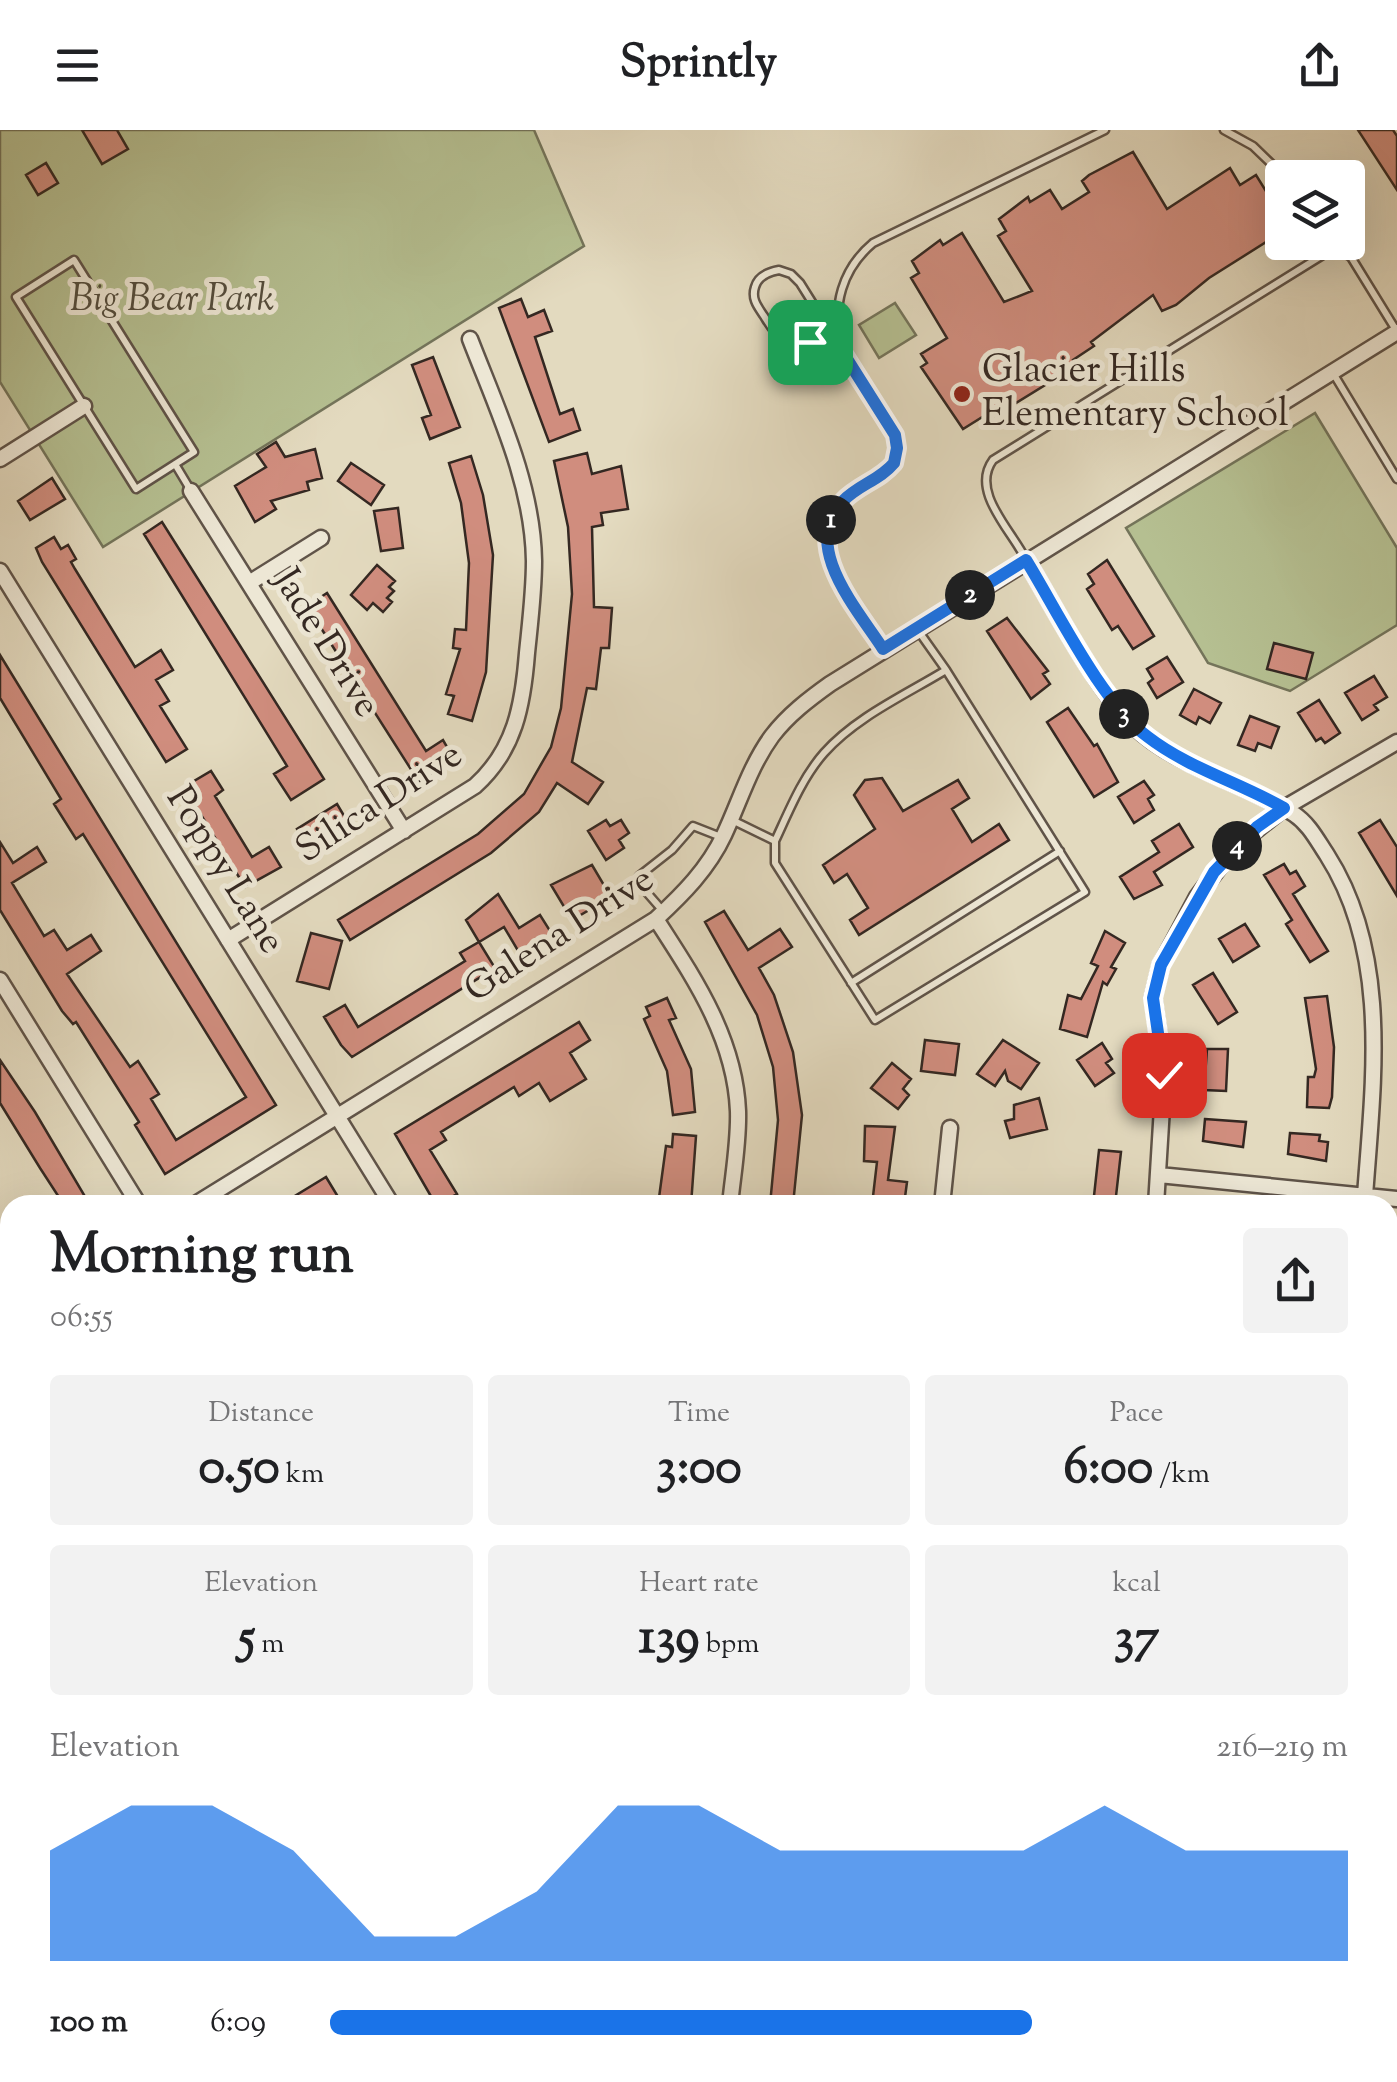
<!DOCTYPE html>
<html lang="en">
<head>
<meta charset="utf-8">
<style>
  body { margin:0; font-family:"Sorts Mill Goudy",serif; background:#f2f2f2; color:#202124; height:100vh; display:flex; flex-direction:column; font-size:38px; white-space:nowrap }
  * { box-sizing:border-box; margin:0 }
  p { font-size:32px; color:#757577 }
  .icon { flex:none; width:55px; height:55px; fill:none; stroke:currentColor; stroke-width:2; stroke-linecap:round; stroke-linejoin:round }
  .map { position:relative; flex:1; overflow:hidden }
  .sheet { position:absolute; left:0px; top:1065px; width:1398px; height:888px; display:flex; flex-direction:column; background:#fff; border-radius:30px 30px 0 0; box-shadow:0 10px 40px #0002 }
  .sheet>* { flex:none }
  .controls { position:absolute; left:1265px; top:30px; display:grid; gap:20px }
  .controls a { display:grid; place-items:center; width:100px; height:100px; border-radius:10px; background:#fff; box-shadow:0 10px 40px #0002; font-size:50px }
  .pin { position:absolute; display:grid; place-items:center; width:85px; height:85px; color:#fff; margin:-42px; border-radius:20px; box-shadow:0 5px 15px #0006 }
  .km { position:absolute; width:50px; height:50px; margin:-25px; border-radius:50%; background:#222; color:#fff; font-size:28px; line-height:50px; text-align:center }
  .round { display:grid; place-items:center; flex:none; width:105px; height:105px; border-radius:10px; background:#f2f2f2 }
  .head { display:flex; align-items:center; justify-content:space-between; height:170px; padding:0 50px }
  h1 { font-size:55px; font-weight:700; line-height:75px }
  .metrics { display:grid; grid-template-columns:repeat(3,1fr); gap:15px; height:170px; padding:10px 50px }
  .metrics div { display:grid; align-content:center; border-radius:10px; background:#f2f2f2; text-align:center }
  .metrics b { font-size:50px; font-weight:700 }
  .metrics small { font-size:28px; font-weight:400 }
  .metrics p { font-size:28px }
  .chart { height:280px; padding:20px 50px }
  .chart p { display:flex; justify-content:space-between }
  .chart svg { width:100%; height:180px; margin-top:10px; fill:#1a73e8; opacity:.7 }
  ul { padding:0 50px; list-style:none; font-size:32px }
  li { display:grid; grid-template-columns:160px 120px 1fr; align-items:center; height:75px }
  li i { height:25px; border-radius:12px; background:#1a73e8 }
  header { display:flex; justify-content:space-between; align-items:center; height:130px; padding:0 50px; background:#fff; font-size:45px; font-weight:700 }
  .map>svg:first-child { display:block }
  .green { fill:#b5bf91; stroke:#74745a; stroke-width:2.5 }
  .building { fill:#d08d7e; stroke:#342822; stroke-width:2.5 }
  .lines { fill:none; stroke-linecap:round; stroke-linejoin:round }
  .lane-casing { stroke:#605449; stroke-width:11 }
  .street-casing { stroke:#605449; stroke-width:19 }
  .secondary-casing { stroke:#342822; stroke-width:25 }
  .lane { stroke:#ede7d5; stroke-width:6 }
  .street { stroke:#ede7d5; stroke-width:14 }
  .secondary { stroke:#ede7d5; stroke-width:20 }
  .route-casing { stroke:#fff; stroke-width:20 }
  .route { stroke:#1a73e8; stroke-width:12 }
  .poi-dot { fill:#8f2418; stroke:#ede7d5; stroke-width:4 }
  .labels { text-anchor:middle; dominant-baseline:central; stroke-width:10; stroke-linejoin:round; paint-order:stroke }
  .park-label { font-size:38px; font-style:italic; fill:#544e3e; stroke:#ede7d5 }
  .poi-label { font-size:38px; fill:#342822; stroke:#ede7d5; text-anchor:start }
  .street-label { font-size:38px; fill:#342822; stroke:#ede7d5 }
</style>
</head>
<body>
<header><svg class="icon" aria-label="menu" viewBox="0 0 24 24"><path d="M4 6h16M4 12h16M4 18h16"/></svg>Sprintly<svg class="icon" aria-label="share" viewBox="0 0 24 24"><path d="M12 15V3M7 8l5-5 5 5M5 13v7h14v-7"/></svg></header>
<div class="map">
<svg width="1397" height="1952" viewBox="0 0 1397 1952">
  <rect width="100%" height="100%" fill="#e3dabf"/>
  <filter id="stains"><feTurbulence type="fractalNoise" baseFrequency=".002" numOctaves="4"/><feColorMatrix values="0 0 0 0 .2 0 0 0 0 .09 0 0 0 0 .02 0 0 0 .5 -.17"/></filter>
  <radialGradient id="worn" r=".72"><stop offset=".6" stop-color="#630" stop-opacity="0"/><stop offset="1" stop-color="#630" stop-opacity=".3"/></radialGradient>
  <path class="green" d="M 0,0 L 534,0 L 584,116 L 103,417 L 0,252 Z
    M 895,173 L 916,205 L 879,228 L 859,195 Z
    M 1315,283 L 1397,418 L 1397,495 L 1290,561 L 1208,533 L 1126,398 Z"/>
  <path class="building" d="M 82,0 L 117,0 L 128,19 L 102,34 Z
    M 1358,0 L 1393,0 L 1397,6 L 1397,60 Z
    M 1133,22 L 1167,79 L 1230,38 L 1240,55 L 1256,45 L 1282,87 L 1282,102 L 1209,148 L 1176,175 L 1162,181 L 1153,165 L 1091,212 L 1094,216 L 1073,230 L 1076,236 L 1011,276 L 1008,271 L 963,299 L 921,237 L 927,233 L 921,224 L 947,208 L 911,148 L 919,143 L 912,131 L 940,110 L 943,115 L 962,103 L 1004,172 L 1032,161 L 998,106 L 1006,101 L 999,89 L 1028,67 L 1030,72 L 1050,60 L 1062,79 L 1089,62 L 1082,51 L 1089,45 Z
    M 46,33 L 58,53 L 38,65 L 26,45 Z
    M 521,169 L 528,187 L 544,180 L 552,201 L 535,207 L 560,284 L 573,279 L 580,300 L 549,312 L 499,178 Z
    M 433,227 L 460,297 L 430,309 L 422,288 L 431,285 L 412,235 Z
    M 276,312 L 285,327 L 315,319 L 322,348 L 307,352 L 309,360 L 271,371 L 276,379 L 255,392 L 235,356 L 266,337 L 257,324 Z
    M 587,323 L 592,344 L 621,336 L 628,379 L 601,383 L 603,395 L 592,397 L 594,477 L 612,478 L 609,518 L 601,518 L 596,559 L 587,558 L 572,632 L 603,652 L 588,674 L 557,653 L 539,682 L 491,723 L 350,810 L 338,790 L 478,704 L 524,664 L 551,617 L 561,578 L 572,464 L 568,397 L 554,331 Z
    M 471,326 L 483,365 L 493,425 L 486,542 L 472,591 L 448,584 L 454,566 L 446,564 L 460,519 L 453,518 L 455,499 L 466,500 L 469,433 L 461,373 L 449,333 Z
    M 351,333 L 384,355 L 371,375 L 338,351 Z
    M 52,348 L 65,369 L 30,390 L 18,371 Z
    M 398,378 L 403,418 L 381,421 L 374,381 Z
    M 162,392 L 324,649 L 291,670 L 274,644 L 287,636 L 144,404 Z
    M 54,407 L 61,419 L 68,415 L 76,429 L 71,432 L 75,439 L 135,537 L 161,520 L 173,540 L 156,550 L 169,571 L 160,576 L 187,619 L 166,632 L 42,432 L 36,418 Z
    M 1107,430 L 1154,506 L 1133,519 L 1118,496 L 1112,500 L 1087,459 L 1094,454 L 1088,444 Z
    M 377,435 L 395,451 L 389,457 L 394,461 L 387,468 L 392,472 L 383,482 L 373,473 L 367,480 L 351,465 Z
    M 327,463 L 426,621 L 443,610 L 454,629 L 419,652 L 307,476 Z
    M 1007,488 L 1048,541 L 1043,544 L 1050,554 L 1031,569 L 987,501 Z
    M 1274,513 L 1313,523 L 1306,549 L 1267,539 Z
    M 0,525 L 276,975 L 165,1044 L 135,995 L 139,992 L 76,892 L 73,894 L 62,881 L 0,780 L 0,712 L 13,733 L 37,717 L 46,732 L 12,753 L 44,806 L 54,800 L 67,820 L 91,805 L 101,821 L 67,844 L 130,937 L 138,931 L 159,964 L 151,969 L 176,1010 L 246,967 L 83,704 L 76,709 L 54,674 L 61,669 L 0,568 Z
    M 1167,527 L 1183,552 L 1157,568 L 1148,553 L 1153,549 L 1147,539 Z
    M 1374,546 L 1387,567 L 1374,575 L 1378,580 L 1362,590 L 1345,563 Z
    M 1194,559 L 1221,573 L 1210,593 L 1199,587 L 1196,594 L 1180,585 Z
    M 1319,570 L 1340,603 L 1325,613 L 1321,608 L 1316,611 L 1298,583 Z
    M 1068,578 L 1094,616 L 1097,614 L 1118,652 L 1094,667 L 1047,592 Z
    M 1250,586 L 1279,597 L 1271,618 L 1258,613 L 1255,621 L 1238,615 Z
    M 211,641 L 223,660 L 215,666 L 252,727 L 269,717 L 281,737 L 245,757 L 184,657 Z
    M 882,648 L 903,681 L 958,650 L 969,668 L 952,679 L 972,712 L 999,694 L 1009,710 L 859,805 L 850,790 L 868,778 L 847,744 L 834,753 L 823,735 L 875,699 L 854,665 L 865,650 Z
    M 1144,651 L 1154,665 L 1148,669 L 1154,680 L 1134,693 L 1118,667 Z
    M 337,674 L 349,694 L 310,720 L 297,699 Z
    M 606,690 L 610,696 L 621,690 L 629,703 L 619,710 L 624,718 L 606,730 L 588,701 Z
    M 1380,690 L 1397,717 L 1397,766 L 1359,703 Z
    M 1179,694 L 1193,717 L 1154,742 L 1162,755 L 1134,769 L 1120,747 L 1159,722 L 1152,711 Z
    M 1284,734 L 1290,744 L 1296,741 L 1305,756 L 1293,764 L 1328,821 L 1310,832 L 1286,794 L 1292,790 L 1264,745 Z
    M 592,735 L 611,767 L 572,790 L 551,755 Z
    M 498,764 L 519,798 L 540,785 L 552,804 L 520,824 L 504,797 L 479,812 L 466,790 Z
    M 724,781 L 748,820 L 780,799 L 792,817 L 759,838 L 774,865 L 793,922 L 802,985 L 793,1075 L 770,1075 L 778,990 L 773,937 L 757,885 L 705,792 Z
    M 1245,794 L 1259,816 L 1233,832 L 1219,809 Z
    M 1105,801 L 1125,813 L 1111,837 L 1116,839 L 1107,855 L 1103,852 L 1087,907 L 1060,899 L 1068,865 L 1081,869 L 1098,836 L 1091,833 Z
    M 311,803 L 342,811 L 329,859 L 297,851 Z
    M 479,812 L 495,838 L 352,927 L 341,915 L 324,887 L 345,875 L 358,897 L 465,831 L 460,823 Z
    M 1213,843 L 1237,882 L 1218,894 L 1193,855 Z
    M 1327,866 L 1334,917 L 1332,967 L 1329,978 L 1307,977 L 1308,947 L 1314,947 L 1316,939 L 1305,868 Z
    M 667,868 L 676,888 L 669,890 L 691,939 L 695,982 L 673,985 L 667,941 L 644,889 L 650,886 L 646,877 Z
    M 579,892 L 590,910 L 570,923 L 586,949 L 550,971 L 539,953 L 519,966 L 514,957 L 441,1002 L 446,1010 L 430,1020 L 457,1064 L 436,1075 L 395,1004 Z
    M 925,910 L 959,914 L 955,945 L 921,941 Z
    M 1003,910 L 1039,933 L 1021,959 L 1008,951 L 1005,941 L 995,956 L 977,944 Z
    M 1102,913 L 1112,929 L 1106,933 L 1114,943 L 1095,956 L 1077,930 Z
    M 1207,919 L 1228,919 L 1226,961 L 1204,960 Z
    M 0,930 L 35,982 L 90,1075 L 64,1075 L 40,1038 L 0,973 Z
    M 892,933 L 911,949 L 903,959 L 909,965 L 898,979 L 871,958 Z
    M 1039,968 L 1047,999 L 1010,1008 L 1005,991 L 1014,989 L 1014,975 Z
    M 1205,989 L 1246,992 L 1243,1017 L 1203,1011 Z
    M 865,996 L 895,997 L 888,1050 L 907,1052 L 904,1075 L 872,1075 L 877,1032 L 864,1031 Z
    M 1290,1003 L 1320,1005 L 1319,1011 L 1328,1012 L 1326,1031 L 1288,1024 Z
    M 673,1004 L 696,1006 L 691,1075 L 658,1075 L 666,1016 L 672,1017 Z
    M 1099,1020 L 1121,1022 L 1115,1075 L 1093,1075 Z
    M 326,1047 L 343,1075 L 280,1075 Z"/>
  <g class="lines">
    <defs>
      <path id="lane" d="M 1224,0 L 1253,16 L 1286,48
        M 74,130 L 194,322 L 136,359 L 16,167 Z
        M 841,215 C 832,176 842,139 873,113 L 1105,0
        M 842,221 C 804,197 794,238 764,186 C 758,177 751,169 755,157 C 758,146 768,142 779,140 L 791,144 L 800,153 L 895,305 C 910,359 812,355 828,424 C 836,456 865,490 883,519
        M 1333,243 L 1397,349
        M 175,334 L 190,359
        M 1025,428 C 1011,400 970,361 993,330 L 1326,123 L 1339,120 L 1351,127 L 1396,200
        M 917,499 L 946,540
        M 732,690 L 775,711 L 775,733 L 875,890 L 1085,762 L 946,540 C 905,565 856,587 824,623 C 802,648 789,681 775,711
        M 663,781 L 642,757 L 639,746 L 672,720 L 693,696 L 721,707
        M 851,853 L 1060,721"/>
      <path id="street" d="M 0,329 L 84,276
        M 191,361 L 404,701
        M 1026,430 C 1054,476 1097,561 1134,596 C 1177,637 1244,652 1294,684 C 1309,694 1317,710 1327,725 C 1391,825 1373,953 1365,1066
        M 0,441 L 392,1075
        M 249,453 L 321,408
        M 656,789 C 694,848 735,908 738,981 C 739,1012 733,1044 730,1075
        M 228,810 L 475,656 C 515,620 523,575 527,523 C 530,493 534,462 534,431 C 533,354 497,279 470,209
        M 0,850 L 139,1075
        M 1159,1045 L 1397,1069
        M 194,1075 L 656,789 C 683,764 708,739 724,705 C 740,671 750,636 772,606 C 788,585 809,569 830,554 L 1397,202
        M 942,1075 L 950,998
        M 1156,1075 L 1164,945 L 1153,867 L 1161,835 L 1197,767 L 1233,719 L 1284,678 L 1397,612
        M 0,1195 L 10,1189
        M 1388,1282 L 1397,1283
        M 1388,1492 L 1397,1492
        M 0,1504 L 10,1505
        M 1388,1930 L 1397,1930
        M 478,1942 L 479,1952
        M 206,1952 L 206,1942
        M 1114,1952 L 1232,1942"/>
      <path id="secondary" d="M 1388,1708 L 1397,1707
        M 0,1729 L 10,1730"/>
    </defs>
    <use href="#lane" class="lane-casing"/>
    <use href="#street" class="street-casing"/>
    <use href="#secondary" class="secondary-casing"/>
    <use href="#lane" class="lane"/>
    <use href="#street" class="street"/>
    <use href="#secondary" class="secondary"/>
  </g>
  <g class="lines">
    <defs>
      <path id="route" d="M 810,212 L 828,214 L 842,221 L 895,305 L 897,318 L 894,333 C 880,350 858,355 843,371 C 799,415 858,480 883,519 L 1026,430 C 1058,482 1101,572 1148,607 C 1188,638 1241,653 1284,678 L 1257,697 L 1214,742 L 1161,835 L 1153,868 L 1164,945"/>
    </defs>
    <use href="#route" class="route-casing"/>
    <use href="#route" class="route"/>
  </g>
  <circle class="poi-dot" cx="962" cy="264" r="10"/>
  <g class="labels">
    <g class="park-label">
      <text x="172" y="171">Big Bear Park</text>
    </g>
    <g class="poi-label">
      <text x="982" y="242">Glacier Hills<tspan x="982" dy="44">Elementary School</tspan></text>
    </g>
    <g class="street-label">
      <text transform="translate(325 514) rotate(58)">Jade Drive</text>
      <text transform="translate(380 674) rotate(-33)">Silica Drive</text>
      <text transform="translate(224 741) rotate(58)">Poppy Lane</text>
      <text transform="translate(560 806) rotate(-33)">Galena Drive</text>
    </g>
  </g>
  <rect width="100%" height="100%" filter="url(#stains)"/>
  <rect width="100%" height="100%" fill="url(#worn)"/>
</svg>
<div class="controls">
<a><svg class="icon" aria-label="layers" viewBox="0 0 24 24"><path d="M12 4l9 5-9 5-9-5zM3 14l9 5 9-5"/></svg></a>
</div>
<div class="pin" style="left:810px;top:212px;background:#1e9e55"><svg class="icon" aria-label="arrive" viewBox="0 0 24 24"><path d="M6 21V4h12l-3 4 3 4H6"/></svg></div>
<div class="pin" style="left:1164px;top:945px;background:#d93025"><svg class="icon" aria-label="check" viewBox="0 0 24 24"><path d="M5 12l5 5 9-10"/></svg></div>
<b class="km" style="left:831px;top:390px">1</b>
<b class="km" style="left:970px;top:465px">2</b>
<b class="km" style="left:1124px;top:584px">3</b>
<b class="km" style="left:1237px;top:716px">4</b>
<section class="sheet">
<div class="head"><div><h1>Morning run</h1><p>06:55</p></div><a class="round"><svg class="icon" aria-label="share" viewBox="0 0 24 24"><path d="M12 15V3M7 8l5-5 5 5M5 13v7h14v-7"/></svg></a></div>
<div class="metrics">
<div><p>Distance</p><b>0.50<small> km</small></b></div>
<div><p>Time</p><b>3:00</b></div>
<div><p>Pace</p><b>6:00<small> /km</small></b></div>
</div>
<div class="metrics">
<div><p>Elevation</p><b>5<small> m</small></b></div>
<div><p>Heart rate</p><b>139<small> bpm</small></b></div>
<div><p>kcal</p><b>37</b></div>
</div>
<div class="chart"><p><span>Elevation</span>216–219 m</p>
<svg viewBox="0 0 160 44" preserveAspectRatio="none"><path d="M0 44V17L10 6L20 6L30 17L40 38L50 38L60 27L70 6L80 6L90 17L100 17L110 17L120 17L130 6L140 17L150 17L160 17V44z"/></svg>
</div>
<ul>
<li><b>100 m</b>6:09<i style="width:69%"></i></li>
</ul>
</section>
</div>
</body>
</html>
